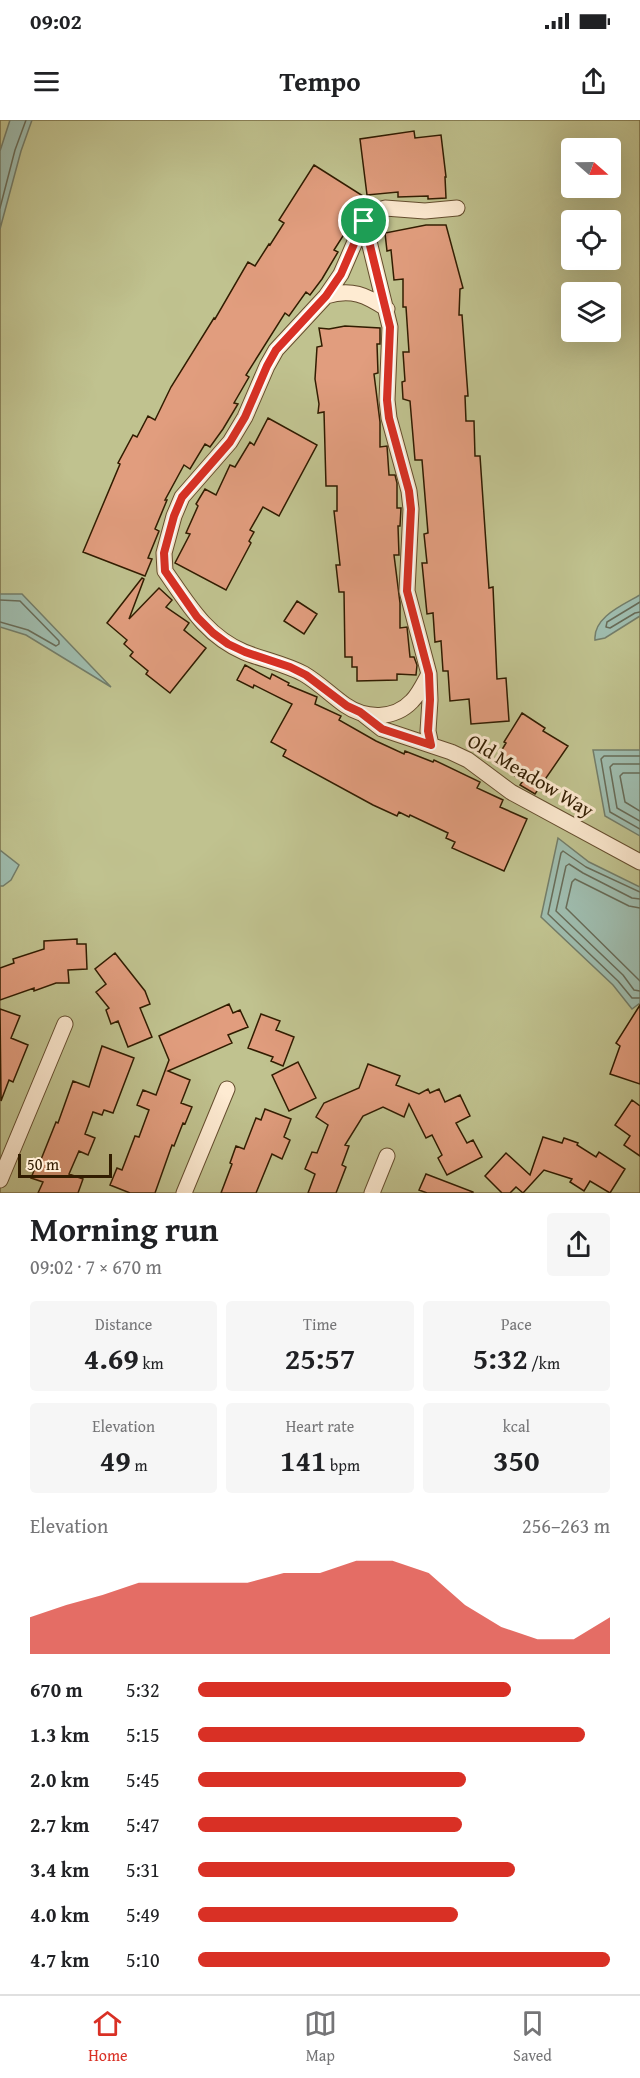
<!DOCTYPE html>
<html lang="en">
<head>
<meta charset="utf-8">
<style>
  body { margin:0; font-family:"Gentium Book Plus",serif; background:#f6f6f6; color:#202124; height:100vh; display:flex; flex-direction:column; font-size:22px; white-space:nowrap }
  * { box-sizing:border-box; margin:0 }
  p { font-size:20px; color:#757577 }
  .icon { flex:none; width:33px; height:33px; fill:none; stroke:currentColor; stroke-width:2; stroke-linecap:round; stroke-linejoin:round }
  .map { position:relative; height:1073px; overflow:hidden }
  .drawer { display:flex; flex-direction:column; background:#fff; flex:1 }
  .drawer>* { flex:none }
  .needle { width:39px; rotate:110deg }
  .fabs { position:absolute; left:561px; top:18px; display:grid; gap:12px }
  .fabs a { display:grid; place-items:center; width:60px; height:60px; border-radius:6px; background:#fff; box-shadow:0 6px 24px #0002; font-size:30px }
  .scale { position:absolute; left:18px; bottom:15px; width:94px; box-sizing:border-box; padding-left:6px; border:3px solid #311c00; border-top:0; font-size:16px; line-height:21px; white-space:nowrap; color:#311c00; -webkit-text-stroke:4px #feebd2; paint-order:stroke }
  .pin { position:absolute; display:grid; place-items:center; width:51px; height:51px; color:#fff; margin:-26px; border:3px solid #fff; border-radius:50%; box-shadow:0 2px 6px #0007 }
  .round { display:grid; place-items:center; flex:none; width:63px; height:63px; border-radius:6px; background:#f6f6f6 }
  .overview { display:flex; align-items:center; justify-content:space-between; height:102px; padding:0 30px }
  h1 { font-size:33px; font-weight:600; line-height:45px }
  .metrics { display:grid; grid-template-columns:repeat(3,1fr); gap:9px; height:102px; padding:6px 30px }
  .metrics div { display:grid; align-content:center; border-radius:6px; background:#f6f6f6; text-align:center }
  .metrics b { font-size:30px; font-weight:600 }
  .metrics small { font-size:16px; font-weight:400 }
  .metrics p { font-size:16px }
  .chart { height:168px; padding:12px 30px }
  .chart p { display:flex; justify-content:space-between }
  .chart svg { width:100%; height:108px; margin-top:6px; fill:#d93025; opacity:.7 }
  ul { padding:0 30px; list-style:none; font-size:20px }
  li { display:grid; grid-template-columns:96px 72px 1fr; align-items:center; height:45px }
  li i { height:15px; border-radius:8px; background:#d93025 }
  .status { display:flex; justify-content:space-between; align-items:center; height:42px; padding:0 30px; background:#fff; direction:ltr }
  .status svg { height:16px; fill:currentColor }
  header { display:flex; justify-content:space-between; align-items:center; height:78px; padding:0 30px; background:#fff; font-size:27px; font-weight:600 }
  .tabs { display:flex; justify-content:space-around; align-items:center; height:84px; border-top:2px solid #e0e0e0; background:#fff; font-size:16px; color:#757577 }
  .tabs a { display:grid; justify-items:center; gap:3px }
  .tabs .active { color:#d93025 }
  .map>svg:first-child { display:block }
  .green { fill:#c0c28f; stroke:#786f48; stroke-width:1.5; fill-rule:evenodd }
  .water { fill:#9fbdaf; stroke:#737d69; stroke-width:1.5 }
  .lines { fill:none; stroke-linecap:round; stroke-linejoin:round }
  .shore { stroke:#686c58; stroke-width:1.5 }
  .building { fill:#e19d7e; stroke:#311c00; stroke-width:1.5 }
  .minor-casing { stroke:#644d2e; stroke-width:17 }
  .minor { stroke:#feebd2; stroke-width:15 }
  .route-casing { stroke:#fff; stroke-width:12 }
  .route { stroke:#d93025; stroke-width:8 }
  .labels { text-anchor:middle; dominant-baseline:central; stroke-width:6; stroke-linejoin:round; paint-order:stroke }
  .street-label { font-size:20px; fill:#311c00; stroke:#feebd2 }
</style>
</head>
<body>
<div class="status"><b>09:02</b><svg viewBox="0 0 49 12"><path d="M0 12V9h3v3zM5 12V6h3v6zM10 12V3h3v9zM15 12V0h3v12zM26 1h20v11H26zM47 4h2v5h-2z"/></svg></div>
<header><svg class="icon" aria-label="menu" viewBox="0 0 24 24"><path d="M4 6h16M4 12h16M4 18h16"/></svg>Tempo<svg class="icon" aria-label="share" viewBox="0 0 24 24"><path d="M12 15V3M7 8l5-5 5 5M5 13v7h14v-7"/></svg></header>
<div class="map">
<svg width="640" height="1073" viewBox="0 0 640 1073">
  <rect width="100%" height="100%" fill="#fde0b9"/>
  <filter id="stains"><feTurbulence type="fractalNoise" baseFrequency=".00333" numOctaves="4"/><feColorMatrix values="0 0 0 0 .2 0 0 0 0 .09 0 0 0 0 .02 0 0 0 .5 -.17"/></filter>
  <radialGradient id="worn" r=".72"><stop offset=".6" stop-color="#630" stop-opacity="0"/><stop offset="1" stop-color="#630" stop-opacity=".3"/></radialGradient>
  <path class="green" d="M 0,0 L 640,0 L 640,1073 L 0,1073 ZM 572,28 L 610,28 L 610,68 L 572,68 ZM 572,100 L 610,100 L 610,140 L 572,140 ZM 572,172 L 610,172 L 610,212 L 572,212 Z"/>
  <path class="water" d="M 10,0 L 32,0 L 21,31 L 0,109 L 0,31 Z
    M 0,474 L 22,474 L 111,567 L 26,515 L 0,507 Z
    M 640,475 L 640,496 L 605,518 L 595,520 C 593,497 623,485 640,475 Z
    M 593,630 L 640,630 L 640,716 L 605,696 Z
    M 558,718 L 589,742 L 640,767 L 640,883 L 632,889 L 613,865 L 541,797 Z
    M 0,730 L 19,745 L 11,760 L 3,766 L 0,766 Z"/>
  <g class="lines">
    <path class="shore" d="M 0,88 L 15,30 L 26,0
      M 0,480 L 20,481 L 59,521 L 59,524 L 56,526 L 28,510 L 0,502
      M 640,482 L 607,502 L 606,507 L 610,508 L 635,493 L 640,492
      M 640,636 L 604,636 L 601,639 L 610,692 L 640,709
      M 640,644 L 613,644 L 610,647 L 617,688 L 640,701
      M 640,653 L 623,653 L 620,656 L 625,682 L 640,691
      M 640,772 L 586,747 L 563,731 L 561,733 L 548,794 L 618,861 L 632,878 L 640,878
      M 640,779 L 632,778 L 583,753 L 569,744 L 566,746 L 556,791 L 623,855 L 634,870 L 640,871
      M 640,788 L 629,786 L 575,759 L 572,762 L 566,788 L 640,861"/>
  </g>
  <path class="building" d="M 414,11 L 415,18 L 441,15 L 446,57 L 445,57 L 446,78 L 428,79 L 428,76 L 398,77 L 398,72 L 367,75 L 360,19 Z
    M 314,45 L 363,76 L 346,102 L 350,105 L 334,130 L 338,132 L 322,159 L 310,175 L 306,172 L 289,196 L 285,193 L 246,255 L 249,257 L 234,283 L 238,284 L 223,309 L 210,327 L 205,324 L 190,349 L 184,345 L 165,380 L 167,380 L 155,409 L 159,411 L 148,438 L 152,439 L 145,456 L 83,432 L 120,344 L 118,343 L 133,315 L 137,317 L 148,296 L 155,300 L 171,267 L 214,198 L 215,199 L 248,142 L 255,146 L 269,124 L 270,125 L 284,103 L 279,100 Z
    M 426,105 L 446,105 L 463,168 L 460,169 L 459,195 L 462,195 L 468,276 L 465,276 L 466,301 L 474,301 L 475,336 L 480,336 L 489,468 L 493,467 L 497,559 L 506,558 L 509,601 L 471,604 L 469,579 L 450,581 L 448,551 L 443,551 L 441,521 L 435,522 L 433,493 L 427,494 L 422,443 L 427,443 L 424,414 L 428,413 L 422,340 L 415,340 L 410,281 L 403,279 L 402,262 L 405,261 L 403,232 L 409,232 L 406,187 L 403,187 L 403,159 L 394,160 L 391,130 L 387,131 L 385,113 Z
    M 345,206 L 380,208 L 380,224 L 377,224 L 378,253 L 374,254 L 380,302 L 380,327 L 387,326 L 389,355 L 395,355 L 397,363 L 397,388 L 401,388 L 400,406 L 398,406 L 399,435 L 394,435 L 400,483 L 400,508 L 407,507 L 410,537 L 414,537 L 417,545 L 416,555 L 397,554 L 397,560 L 357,561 L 357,547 L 352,547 L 352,537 L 345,537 L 344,472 L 339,472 L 336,445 L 340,445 L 334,391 L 337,391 L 337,366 L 326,366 L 324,292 L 318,293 L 319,284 L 315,259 L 317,227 L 322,226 L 319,208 L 329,209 Z
    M 268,298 L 317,325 L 279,396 L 263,387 L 250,410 L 254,412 L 249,421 L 251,423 L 226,470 L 175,443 L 190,414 L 186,413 L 198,386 L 196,384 L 205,369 L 216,375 L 230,345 L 235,347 L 250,322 L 254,325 Z
    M 142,458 L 144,459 L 129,499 L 159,468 L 172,480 L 166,487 L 189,503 L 184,510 L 206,528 L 170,573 L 146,554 L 148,551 L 130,536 L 133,532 L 124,524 L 127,520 L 107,503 Z
    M 297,481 L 317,494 L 304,514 L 284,501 Z
    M 245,545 L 270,559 L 272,554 L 289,563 L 288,565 L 317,577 L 315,584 L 341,596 L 339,600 L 376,621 L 404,634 L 405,631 L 433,642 L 434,640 L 480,662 L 477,668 L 503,680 L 500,687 L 527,699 L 504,751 L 452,728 L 455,722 L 446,718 L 448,713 L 410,695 L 409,697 L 399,692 L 397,696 L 373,685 L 283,636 L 286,630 L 271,622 L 292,584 L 254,565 L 253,568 L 237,560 Z
    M 522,593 L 545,608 L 543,611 L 568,626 L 535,674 L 520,665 L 523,661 L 494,643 L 506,623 L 504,622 Z
    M 77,819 L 77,824 L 86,824 L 87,849 L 68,850 L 69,863 L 56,863 L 34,871 L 34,868 L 0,880 L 0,848 L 14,843 L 13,839 L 44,829 L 44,821 Z
    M 115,833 L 145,871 L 150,884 L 140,888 L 152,917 L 128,927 L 118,901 L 111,904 L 106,890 L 109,888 L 96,872 L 106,864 L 95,849 Z
    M 229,884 L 233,893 L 240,890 L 248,907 L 228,915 L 232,923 L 168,951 L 190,960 L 181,983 L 192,987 L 185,1004 L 183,1003 L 174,1026 L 172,1025 L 155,1073 L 130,1073 L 110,1065 L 117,1048 L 122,1050 L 135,1016 L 139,1017 L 149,990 L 137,985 L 143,970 L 156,975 L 169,940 L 159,916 Z
    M 640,885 L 640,964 L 610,954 L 620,926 L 616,923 Z
    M 0,889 L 20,896 L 11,918 L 28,925 L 13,962 L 9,960 L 1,981 Z
    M 261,894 L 280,901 L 276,910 L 294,917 L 283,946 L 271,941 L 273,937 L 248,928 Z
    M 102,926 L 134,938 L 113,993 L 104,990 L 102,995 L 93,992 L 85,1014 L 95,1018 L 88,1035 L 79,1031 L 69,1054 L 83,1059 L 78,1073 L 38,1073 L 43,1062 L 31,1058 L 38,1041 L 40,1042 L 56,1002 L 58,1003 L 73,961 L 89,967 Z
    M 298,942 L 316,978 L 289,991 L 272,955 Z
    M 368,944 L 400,956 L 396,965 L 419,974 L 428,969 L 430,973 L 439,969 L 445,982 L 460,975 L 470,996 L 456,1003 L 467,1023 L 473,1020 L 482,1037 L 447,1055 L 438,1038 L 442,1035 L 432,1015 L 426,1018 L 409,984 L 404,997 L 383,987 L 363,996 L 345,1025 L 349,1026 L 342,1045 L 346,1047 L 336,1073 L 308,1073 L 315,1054 L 305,1049 L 312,1032 L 317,1033 L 328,1005 L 316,997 L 324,983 L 359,968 Z
    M 632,980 L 640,986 L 640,1036 L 624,1025 L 630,1016 L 615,1005 Z
    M 265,989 L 291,999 L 284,1017 L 290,1020 L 282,1039 L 272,1034 L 256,1073 L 221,1073 L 232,1044 L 230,1043 L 236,1026 L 244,1029 L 256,998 L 261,1000 Z
    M 543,1017 L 562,1023 L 564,1018 L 578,1023 L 577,1025 L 596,1037 L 599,1032 L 625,1049 L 610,1073 L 590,1061 L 584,1071 L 570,1062 L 572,1059 L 544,1050 L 523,1073 L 516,1067 L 510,1073 L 502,1073 L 485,1056 L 506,1033 L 530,1055 Z
    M 426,1054 L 473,1072 L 473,1073 L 427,1073 L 419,1070 Z"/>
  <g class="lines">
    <defs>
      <path id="minor" d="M 364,101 L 390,207 L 387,280 L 389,298 L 409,371 L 411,389 L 407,471 L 429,554 L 430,580 L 428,611 L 431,625
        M 326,176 C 351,168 366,175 387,189
        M 429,554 C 424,563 419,574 412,581 C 394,600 365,599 345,585 C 331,575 319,563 304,554 C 285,544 264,540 244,532 C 206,516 188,484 165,451 L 164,433 L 174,396 L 182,377 L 230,322 L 245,297 L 267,246 L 276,230 L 326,176 L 341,154 L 364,101 L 370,93 L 385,88 L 425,91 L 457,88
        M 363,594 L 382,609 L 451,632 L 468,640 L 511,672 L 640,742
        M 0,1060 L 65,904
        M 184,1073 L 227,969
        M 372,1073 L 387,1036"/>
    </defs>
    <use href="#minor" class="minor-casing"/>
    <use href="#minor" class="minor"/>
  </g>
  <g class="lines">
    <defs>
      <path id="route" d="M 364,101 L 390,207 L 387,280 L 389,298 L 409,371 L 411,389 L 407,471 L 429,554 L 430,580 L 428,611 L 431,625 L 382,609 L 360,592 L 347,586 L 306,555 L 290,547 L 245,532 L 228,524 L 213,513 L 197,497 L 165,451 L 164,433 L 174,396 L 182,377 L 230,322 L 245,297 L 267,246 L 276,230 L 326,176 L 341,154 Z"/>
    </defs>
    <use href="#route" class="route-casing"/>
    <use href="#route" class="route"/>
  </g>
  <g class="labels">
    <g class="street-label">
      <text transform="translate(531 655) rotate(31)">Old Meadow Way</text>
    </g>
  </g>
  <rect width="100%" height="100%" filter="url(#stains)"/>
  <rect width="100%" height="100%" fill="url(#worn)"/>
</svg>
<div class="fabs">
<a><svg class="needle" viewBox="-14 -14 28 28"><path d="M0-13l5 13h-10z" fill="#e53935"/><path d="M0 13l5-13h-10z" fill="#757577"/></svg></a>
<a><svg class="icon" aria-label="locate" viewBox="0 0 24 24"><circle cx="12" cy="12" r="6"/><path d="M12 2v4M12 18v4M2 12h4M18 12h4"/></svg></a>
<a><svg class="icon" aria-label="layers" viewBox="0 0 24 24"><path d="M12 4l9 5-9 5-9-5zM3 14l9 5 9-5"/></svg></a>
</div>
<div class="scale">50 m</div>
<div class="pin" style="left:364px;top:101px;background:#1e9e55"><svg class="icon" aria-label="arrive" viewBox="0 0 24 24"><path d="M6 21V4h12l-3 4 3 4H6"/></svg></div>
</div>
<section class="drawer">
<div class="overview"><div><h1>Morning run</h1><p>09:02 · 7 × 670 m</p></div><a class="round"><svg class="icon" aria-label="share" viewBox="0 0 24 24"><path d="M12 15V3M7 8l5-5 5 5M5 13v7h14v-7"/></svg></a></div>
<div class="metrics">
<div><p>Distance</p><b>4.69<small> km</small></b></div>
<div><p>Time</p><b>25:57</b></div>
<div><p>Pace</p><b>5:32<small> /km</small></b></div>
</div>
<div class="metrics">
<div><p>Elevation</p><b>49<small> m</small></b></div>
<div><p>Heart rate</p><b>141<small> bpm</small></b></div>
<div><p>kcal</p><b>350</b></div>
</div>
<div class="chart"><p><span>Elevation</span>256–263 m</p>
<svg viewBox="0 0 160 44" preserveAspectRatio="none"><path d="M0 44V29L10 24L20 20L30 15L40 15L50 15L60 15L70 11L80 11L90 6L100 6L110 11L120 24L130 33L140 38L150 38L160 29V44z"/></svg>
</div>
<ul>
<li><b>670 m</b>5:32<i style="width:76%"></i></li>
<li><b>1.3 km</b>5:15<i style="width:94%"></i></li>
<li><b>2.0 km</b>5:45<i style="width:65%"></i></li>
<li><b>2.7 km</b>5:47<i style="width:64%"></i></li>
<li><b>3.4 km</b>5:31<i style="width:77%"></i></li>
<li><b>4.0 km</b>5:49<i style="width:63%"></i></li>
<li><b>4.7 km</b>5:10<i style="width:100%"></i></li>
</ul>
</section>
<nav class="tabs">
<a class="active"><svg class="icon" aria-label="home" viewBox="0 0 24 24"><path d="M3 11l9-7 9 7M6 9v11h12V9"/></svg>Home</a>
<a><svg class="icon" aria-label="map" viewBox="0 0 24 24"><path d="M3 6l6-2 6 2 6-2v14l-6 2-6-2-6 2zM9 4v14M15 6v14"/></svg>Map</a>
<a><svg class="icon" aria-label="saved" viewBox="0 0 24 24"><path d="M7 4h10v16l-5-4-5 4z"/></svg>Saved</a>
</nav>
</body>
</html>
